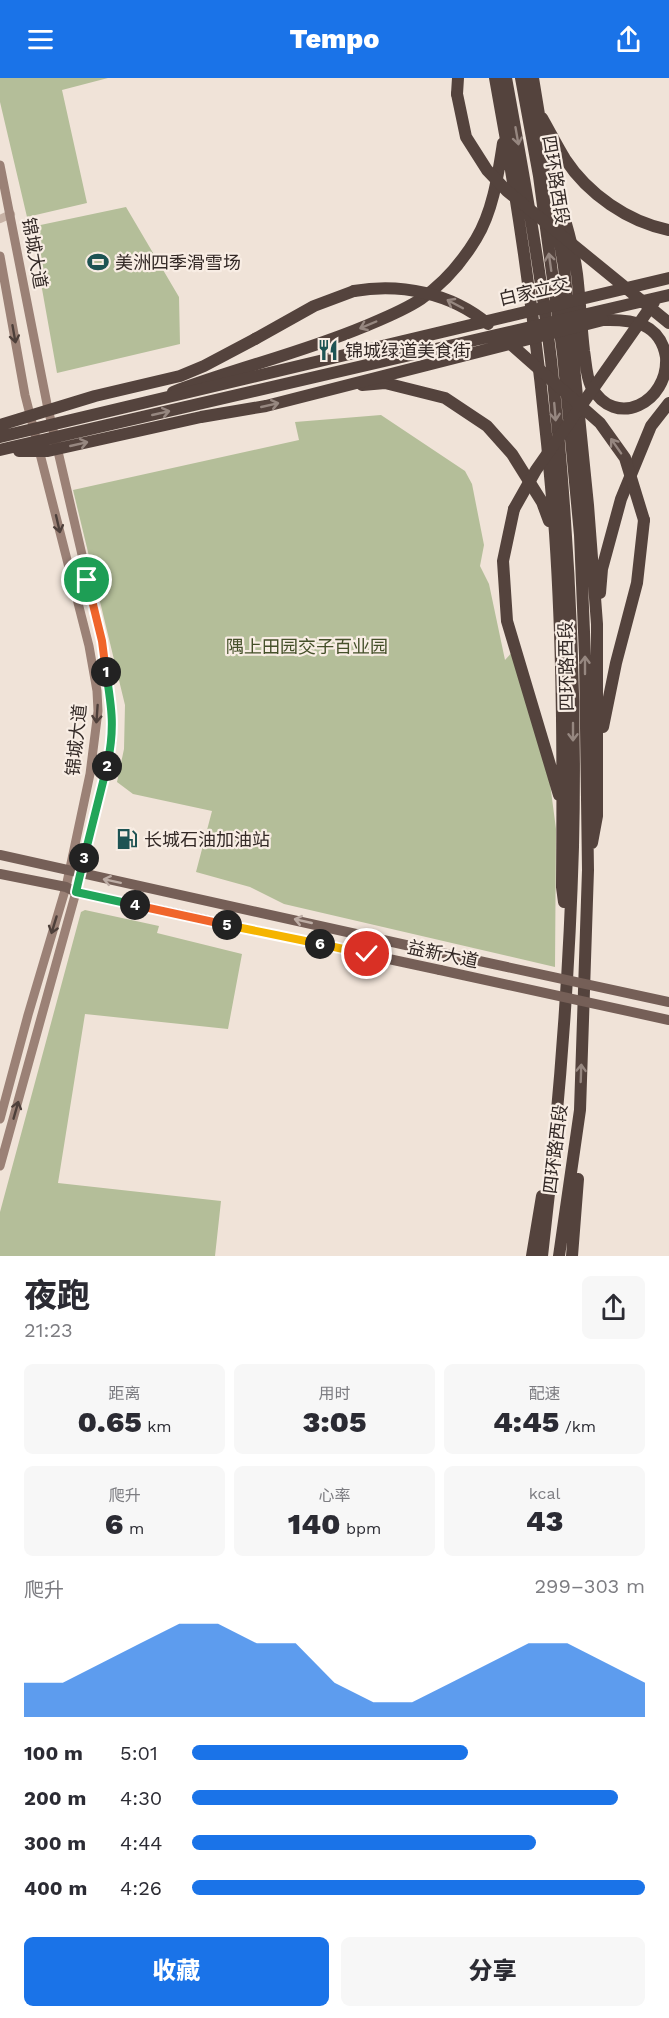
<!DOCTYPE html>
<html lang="zh">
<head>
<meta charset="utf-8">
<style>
  body { margin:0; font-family:"Work Sans","Noto Sans SC",sans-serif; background:#f7f7f7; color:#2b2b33; height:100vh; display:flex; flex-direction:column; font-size:22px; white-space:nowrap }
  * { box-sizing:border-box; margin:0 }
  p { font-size:20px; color:#7c7c81 }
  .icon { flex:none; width:33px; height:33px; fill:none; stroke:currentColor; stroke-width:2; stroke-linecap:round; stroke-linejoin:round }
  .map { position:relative; height:1178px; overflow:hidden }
  .side { display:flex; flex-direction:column; background:#fff; flex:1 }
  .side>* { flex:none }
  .pin { position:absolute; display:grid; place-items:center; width:51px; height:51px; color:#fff; margin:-26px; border:3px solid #fff; border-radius:50%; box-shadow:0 2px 6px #0007 }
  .km { position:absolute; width:30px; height:30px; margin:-15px; border-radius:50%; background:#222; color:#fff; font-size:16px; line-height:30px; text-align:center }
  .round { display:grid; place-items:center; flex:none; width:63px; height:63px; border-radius:9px; background:#f7f7f7 }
  .head { display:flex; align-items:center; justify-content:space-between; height:102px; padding:0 24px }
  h1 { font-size:33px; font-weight:800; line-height:45px }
  .figures { display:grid; grid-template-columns:repeat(3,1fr); gap:9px; height:102px; padding:6px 24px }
  .figures div { display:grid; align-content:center; border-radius:9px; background:#f7f7f7; text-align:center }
  .figures b { font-size:30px; font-weight:800 }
  .figures small { font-size:16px; font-weight:400 }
  .figures p { font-size:16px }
  .chart { height:168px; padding:12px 24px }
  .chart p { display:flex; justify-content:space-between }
  .chart svg { width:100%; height:108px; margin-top:6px; fill:#1a73e8; opacity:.7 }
  .button { display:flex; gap:12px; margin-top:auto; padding:12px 24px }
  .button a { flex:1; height:69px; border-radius:9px; background:#1a73e8; color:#fff; font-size:24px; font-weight:800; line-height:69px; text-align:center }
  .button a+a { background:#f7f7f7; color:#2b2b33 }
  ul { padding:0 24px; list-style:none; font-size:20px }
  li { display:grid; grid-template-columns:96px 72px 1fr; align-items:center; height:45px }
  li i { height:15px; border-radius:8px; background:#1a73e8 }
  header { display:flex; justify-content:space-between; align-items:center; height:78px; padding:0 24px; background:#1a73e8; color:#fff; font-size:27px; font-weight:800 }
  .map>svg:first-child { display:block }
  .green { fill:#b4be99 }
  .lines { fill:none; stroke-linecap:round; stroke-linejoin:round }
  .tertiary { stroke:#c7b2a5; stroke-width:8 }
  .secondary { stroke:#9b8176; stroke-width:9 }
  .primary { stroke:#755f57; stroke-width:10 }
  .motorway { stroke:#54433d; stroke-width:12 }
  .primary-bridge { stroke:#755f57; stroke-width:10 }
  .motorway-bridge { stroke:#54433d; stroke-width:12 }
  .oneway { stroke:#968780 }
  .oneway2 { stroke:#4d3f3a }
  .oneway3 { stroke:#bdada5 }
  .split-1-casing { stroke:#fff; stroke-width:12 }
  .split-2-casing { stroke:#fff; stroke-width:12 }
  .split-3-casing { stroke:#fff; stroke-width:12 }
  .split-4-casing { stroke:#fff; stroke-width:12 }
  .split-5-casing { stroke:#fff; stroke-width:12 }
  .split-6-casing { stroke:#fff; stroke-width:12 }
  .split-7-casing { stroke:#fff; stroke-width:12 }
  .split-1 { stroke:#f0652b; stroke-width:8 }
  .split-2 { stroke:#22a559; stroke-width:8 }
  .split-3 { stroke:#22a559; stroke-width:8 }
  .split-4 { stroke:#22a559; stroke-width:8 }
  .split-5 { stroke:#f0652b; stroke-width:8 }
  .split-6 { stroke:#f5b400; stroke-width:8 }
  .split-7 { stroke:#f5b400; stroke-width:8 }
  .labels { text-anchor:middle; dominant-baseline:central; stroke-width:4.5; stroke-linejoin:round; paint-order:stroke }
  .street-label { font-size:18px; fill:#332926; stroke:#f8ede4 }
  .poi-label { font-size:18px; fill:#332926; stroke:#f8ede4; text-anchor:start }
  .park-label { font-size:18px; fill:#45502a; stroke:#f8ede4 }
</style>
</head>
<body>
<header><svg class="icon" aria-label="menu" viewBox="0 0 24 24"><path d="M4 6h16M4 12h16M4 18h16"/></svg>Tempo<svg class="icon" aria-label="share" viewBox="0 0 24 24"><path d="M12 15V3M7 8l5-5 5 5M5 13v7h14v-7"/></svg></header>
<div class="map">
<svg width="669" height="1178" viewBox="0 0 669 1178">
  <rect width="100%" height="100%" fill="#f0e3d8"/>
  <path class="green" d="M 0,0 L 108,0 L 62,12 L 87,125 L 27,139 L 0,24 Z
    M 126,129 L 179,219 L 180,266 L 57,295 L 31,149 Z
    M 381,337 L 465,393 L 472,406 L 484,467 L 480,488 L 489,506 L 505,582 L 513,573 L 548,690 L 556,751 L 555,889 L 284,826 L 250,809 L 196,794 L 212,733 L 133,716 L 117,704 L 124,671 L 125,627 L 73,412 L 299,362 L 295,344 Z
    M 85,832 L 159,848 L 157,855 L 242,876 L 228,951 L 85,936 L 58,1105 L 221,1123 L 215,1178 L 0,1178 L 0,1134 L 81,834 Z"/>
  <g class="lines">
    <path class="tertiary" d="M 0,141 L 11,136"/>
    <path class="secondary" d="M 0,87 L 47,326 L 102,563 L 112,636 L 112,664 L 76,814 L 0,1088
      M 0,178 L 25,317 L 89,568 L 97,613 L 98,633 L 90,696 L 66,809 L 28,937 L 0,1041"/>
    <path class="primary" d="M 0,777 L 442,875
      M 0,796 L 66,809 L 76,814 L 440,892"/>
    <path class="motorway" d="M 495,0 C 523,151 543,302 555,455 C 563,573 563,691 562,809 L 564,824
      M 506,0 C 523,93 540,188 551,282 C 568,443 577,607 573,769 C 569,906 558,1042 542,1178
      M 521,0 L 539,98 L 563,276 L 580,457 L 585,578 L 588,792 L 580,1032 L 559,1178
      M 533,0 L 564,189 L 588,427 L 597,546 L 597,738 L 592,765
      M 457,16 L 458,0
      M 542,40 C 550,54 557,68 565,81 C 588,116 628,144 669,152
      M 561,129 C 568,151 574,173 577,196 C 580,221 581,247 584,273 C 586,284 586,298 591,308 C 615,353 669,324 666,279 C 660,245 633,241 603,242
      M 255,261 L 314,228 L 354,213
      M 362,307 L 385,305 L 445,320 L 487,348 L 512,376 L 542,424 L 549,443
      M 173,314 C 236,290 301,275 363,249 C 382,241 403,233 421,221 C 443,206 462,184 476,161 C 493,133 498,97 503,65
      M 514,431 L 503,483 L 507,543 L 559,717
      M 600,515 L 602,491 L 621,421 L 651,348 L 669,325
      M 603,649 L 616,585 L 637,505 L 644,442
      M 532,1178 L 542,1118
      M 572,1178 L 578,1101"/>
    <path class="primary-bridge" d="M 442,875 L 669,924
      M 440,892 L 669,942"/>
    <path class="motorway-bridge" d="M 457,16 L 466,59 L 487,92 L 507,113 L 669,245
      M 354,213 C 401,205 451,215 488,246
      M 506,262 L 600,345 L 625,380 L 644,442
      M 0,347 L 95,318 L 180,298 L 204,288 L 255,261
      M 0,359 L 669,200
      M 0,372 L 669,217
      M 19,373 L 48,373 L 201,339 L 266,328 L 603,242
      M 514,431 L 536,392 L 654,224"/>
  </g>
  <defs><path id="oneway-shaft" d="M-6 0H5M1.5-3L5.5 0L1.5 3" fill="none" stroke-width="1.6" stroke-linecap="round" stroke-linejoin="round" transform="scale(1.5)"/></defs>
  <g class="oneway">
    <use href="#oneway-shaft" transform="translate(517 58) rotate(80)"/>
    <use href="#oneway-shaft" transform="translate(550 184) rotate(-98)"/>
    <use href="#oneway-shaft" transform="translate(455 226) rotate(-152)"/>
    <use href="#oneway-shaft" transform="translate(368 247) rotate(157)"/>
    <use href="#oneway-shaft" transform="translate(270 327) rotate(-13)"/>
    <use href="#oneway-shaft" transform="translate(555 334) rotate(85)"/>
    <use href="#oneway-shaft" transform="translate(161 335) rotate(-13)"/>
    <use href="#oneway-shaft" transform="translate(79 366) rotate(-13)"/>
    <use href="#oneway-shaft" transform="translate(616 368) rotate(-125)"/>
    <use href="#oneway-shaft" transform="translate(585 587) rotate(-90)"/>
    <use href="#oneway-shaft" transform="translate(573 654) rotate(90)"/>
    <use href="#oneway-shaft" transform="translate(581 995) rotate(-88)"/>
  </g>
  <g class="oneway2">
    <use href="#oneway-shaft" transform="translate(14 256) rotate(80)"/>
    <use href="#oneway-shaft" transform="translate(58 446) rotate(77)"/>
    <use href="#oneway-shaft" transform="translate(97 636) rotate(94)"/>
    <use href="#oneway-shaft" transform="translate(54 847) rotate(107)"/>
    <use href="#oneway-shaft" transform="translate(16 1032) rotate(-74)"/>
  </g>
  <g class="oneway3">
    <use href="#oneway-shaft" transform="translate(112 803) rotate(-168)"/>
    <use href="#oneway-shaft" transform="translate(303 843) rotate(-167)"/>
  </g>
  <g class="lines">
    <defs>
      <path id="split-1" d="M 87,502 L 102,563 L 106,594"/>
      <path id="split-2" d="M 106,594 C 112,631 115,651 107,688"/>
      <path id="split-3" d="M 84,780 L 107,688"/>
      <path id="split-4" d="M 84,780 L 76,814 L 135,827"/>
      <path id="split-5" d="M 135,827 L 227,847"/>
      <path id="split-6" d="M 227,847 L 320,866"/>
      <path id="split-7" d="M 320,866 L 367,876"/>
    </defs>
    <use href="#split-1" class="split-1-casing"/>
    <use href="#split-2" class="split-2-casing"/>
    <use href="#split-3" class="split-3-casing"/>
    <use href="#split-4" class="split-4-casing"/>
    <use href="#split-5" class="split-5-casing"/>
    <use href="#split-6" class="split-6-casing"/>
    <use href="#split-7" class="split-7-casing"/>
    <use href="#split-1" class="split-1"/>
    <use href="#split-2" class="split-2"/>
    <use href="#split-3" class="split-3"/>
    <use href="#split-4" class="split-4"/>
    <use href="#split-5" class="split-5"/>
    <use href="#split-6" class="split-6"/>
    <use href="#split-7" class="split-7"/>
  </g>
  <defs>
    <symbol id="stadium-bare" viewBox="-9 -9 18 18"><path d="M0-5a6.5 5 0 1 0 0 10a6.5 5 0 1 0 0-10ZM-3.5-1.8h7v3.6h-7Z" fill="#1d5353" stroke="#f8ede4" stroke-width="2.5" paint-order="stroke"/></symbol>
    <symbol id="restaurant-bare" viewBox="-9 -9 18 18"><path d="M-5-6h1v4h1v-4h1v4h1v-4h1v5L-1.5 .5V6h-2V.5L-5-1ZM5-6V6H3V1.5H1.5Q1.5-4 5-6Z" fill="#1d5353" stroke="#f8ede4" stroke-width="2.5" paint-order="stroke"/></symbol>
    <symbol id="fuel-bare" viewBox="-9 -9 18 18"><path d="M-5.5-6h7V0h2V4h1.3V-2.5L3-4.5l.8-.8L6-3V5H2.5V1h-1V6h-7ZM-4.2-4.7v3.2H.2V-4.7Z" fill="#1d5353" stroke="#f8ede4" stroke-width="2.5" paint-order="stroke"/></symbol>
  </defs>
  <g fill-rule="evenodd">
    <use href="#stadium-bare" x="83" y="169" width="30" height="30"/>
    <use href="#restaurant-bare" x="313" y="257" width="30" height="30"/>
    <use href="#fuel-bare" x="112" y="746" width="30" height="30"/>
  </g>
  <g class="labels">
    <g class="street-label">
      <text transform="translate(556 102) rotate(81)">四环路西段</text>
      <text transform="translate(35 175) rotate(80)">锦城大道</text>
      <text transform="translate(534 213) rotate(-13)">白家立交</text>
      <text transform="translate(566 588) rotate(-91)">四环路西段</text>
      <text transform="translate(76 662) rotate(-84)">锦城大道</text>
      <text transform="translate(443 876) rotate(12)">益新大道</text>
      <text transform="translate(555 1071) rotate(-83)">四环路西段</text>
    </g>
    <g class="poi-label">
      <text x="115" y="184">美洲四季滑雪场</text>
      <text x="345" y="272">锦城绿道美食街</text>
      <text x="144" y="761">长城石油加油站</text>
    </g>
    <g class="park-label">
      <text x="307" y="568">隅上田园交子百业园</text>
    </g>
  </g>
</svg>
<div class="pin" style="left:87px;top:502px;background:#1e9e55"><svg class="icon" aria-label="arrive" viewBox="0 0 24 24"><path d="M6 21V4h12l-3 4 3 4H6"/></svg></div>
<div class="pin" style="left:367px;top:876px;background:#d93025"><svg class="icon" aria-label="check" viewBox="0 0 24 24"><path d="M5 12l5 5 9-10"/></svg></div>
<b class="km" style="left:106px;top:594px">1</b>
<b class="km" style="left:107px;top:688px">2</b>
<b class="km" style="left:84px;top:780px">3</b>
<b class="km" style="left:135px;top:827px">4</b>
<b class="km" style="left:227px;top:847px">5</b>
<b class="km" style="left:320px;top:866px">6</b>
</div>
<section class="side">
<div class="head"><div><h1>夜跑</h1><p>21:23</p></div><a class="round"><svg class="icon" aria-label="share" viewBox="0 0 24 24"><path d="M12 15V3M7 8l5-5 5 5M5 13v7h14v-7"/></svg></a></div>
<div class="figures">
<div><p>距离</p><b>0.65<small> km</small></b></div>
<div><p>用时</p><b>3:05</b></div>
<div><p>配速</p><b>4:45<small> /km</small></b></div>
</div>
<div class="figures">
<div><p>爬升</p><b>6<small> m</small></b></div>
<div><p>心率</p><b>140<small> bpm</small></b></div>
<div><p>kcal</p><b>43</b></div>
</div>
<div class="chart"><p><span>爬升</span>299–303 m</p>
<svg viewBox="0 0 160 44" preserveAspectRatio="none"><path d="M0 44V30L10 30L20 22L30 14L40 6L50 6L60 14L70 14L80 30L90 38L100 38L110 30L120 22L130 14L140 14L150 22L160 30V44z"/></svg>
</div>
<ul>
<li><b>100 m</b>5:01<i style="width:61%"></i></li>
<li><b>200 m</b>4:30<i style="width:94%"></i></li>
<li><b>300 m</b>4:44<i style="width:76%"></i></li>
<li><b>400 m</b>4:26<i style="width:100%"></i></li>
</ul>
<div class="button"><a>收藏</a><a>分享</a></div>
</section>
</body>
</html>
